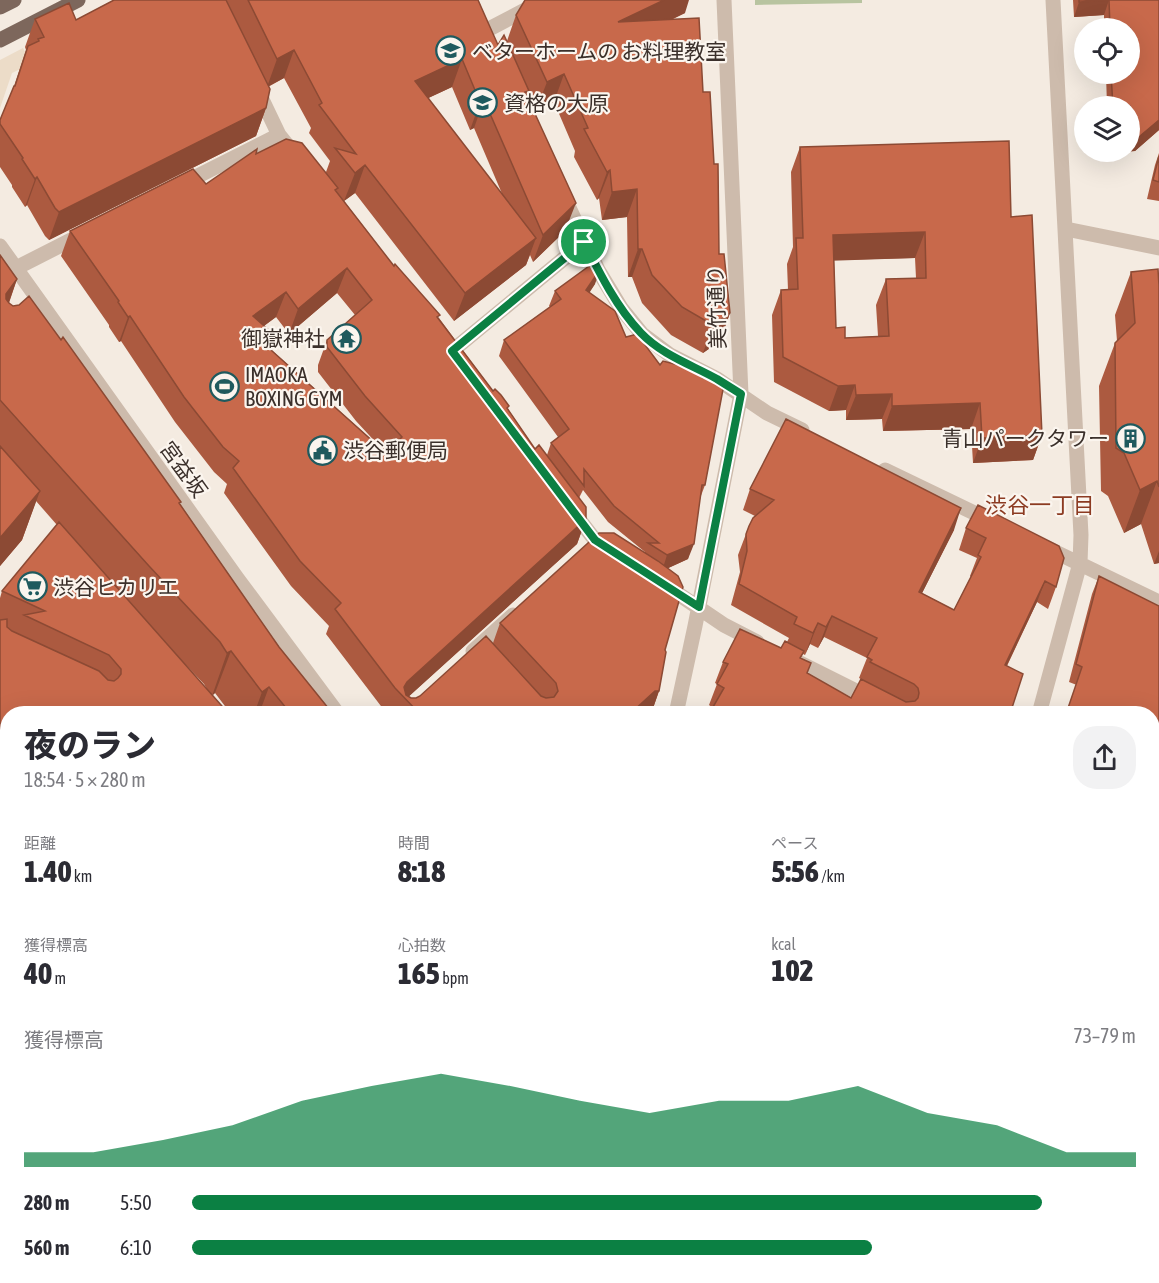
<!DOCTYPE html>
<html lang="ja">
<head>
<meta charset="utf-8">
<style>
  body { margin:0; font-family:"Asap Condensed","Noto Sans JP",sans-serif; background:#f2f2f3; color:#2b2b33; height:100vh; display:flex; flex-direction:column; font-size:22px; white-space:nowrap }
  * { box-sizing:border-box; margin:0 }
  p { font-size:20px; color:#7c7c81 }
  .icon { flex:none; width:33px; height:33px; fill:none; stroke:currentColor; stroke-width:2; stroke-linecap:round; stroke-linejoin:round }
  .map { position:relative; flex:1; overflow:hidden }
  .sheet { position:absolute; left:0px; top:706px; width:1160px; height:578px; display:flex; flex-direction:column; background:#fff; border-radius:24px 24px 0 0; box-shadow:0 6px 24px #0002 }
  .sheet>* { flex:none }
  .fabs { position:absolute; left:1074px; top:18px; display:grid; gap:12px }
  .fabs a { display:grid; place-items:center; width:66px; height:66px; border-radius:50%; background:#fff; box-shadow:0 6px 24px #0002; font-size:30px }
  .pin { position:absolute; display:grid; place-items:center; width:51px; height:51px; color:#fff; margin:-26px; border:3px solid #fff; border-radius:50%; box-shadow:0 2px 6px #0007 }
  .round { display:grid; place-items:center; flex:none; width:63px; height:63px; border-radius:24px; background:#f2f2f3 }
  .headline { display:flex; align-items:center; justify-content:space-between; height:102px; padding:0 24px }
  h1 { font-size:33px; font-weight:800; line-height:45px }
  .metrics { display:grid; grid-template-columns:repeat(3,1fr); gap:9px; height:102px; padding:6px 24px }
  .metrics div { display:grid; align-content:center }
  .metrics b { font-size:30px; font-weight:800 }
  .metrics small { font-size:16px; font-weight:400 }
  .metrics p { font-size:16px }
  .chart { height:168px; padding:12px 24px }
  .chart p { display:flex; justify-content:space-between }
  .chart svg { width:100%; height:108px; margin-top:6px; fill:#0b8043; opacity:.7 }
  ul { padding:0 24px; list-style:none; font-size:20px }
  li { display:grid; grid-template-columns:96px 72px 1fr; align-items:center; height:45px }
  li i { height:15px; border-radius:8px; background:#0b8043 }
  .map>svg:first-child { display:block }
  .green { fill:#b8c4a0 }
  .plaza { fill:#ecdcc8 }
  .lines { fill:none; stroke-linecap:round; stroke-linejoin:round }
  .minor { stroke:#cdbbac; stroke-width:15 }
  .major { stroke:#7d675c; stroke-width:15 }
  .highway { stroke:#5c4a42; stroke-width:18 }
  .wall { fill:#ac5a40; fill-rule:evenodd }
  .shaded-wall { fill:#8c4a34 }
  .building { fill:#c8694b; stroke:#8c4a34; stroke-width:1.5; fill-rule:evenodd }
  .route-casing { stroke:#fff; stroke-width:12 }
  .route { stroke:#0b8043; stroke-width:8 }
  .labels { text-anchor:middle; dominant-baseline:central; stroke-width:4.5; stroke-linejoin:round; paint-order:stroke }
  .poi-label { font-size:21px; fill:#3b302b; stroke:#fbf5ee; text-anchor:start }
  .street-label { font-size:21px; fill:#3b302b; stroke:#fbf5ee }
  .neighbourhood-label { font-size:22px; fill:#8c3b22; stroke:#fbf5ee }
</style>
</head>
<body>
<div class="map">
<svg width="1159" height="1283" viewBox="0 0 1159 1283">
  <rect width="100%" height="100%" fill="#f4ebe1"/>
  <path class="green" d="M 755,0 L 862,0 L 862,3 L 755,5 Z"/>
  <path class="plaza" d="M 23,48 L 31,64 L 12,73 L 0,108 L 0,60 Z
    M 0,1128 L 7,1130 L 8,1276 L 42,1277 L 41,1283 L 0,1283 Z"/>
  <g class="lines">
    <path class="minor" d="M 489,29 L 544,0
      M 257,89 L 279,135 L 296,156
      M 182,184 L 279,135
      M 564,197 L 598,270 L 621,308 L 642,334 L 670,355 L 717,379 L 767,413 L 802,430
      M 1066,229 L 1159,248
      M 0,246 L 237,578 L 338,714
      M 16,268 L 83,234
      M 452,351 L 584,242
      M 885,470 L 991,521
      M 571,509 L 595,540 L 610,549
      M 1045,547 L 1159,602
      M 665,585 L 724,625 L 757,642
      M 473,651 L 513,615
      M 792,659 L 902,714
      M 676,714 L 695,626 L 741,394 L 724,0
      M 1039,714 L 1080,563 L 1081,535 L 1053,0
      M 1152,836 L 1159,839
      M 1152,1076 L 1159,1080
      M 51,1283 L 53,1276
      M 470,1283 L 474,1276
      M 810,1283 L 814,1276"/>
    <path class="major" d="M 0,7 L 14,0
      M 0,40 L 78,0"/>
    <path class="highway" d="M 0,887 L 8,888
      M 0,925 L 8,927
      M 989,1276 L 1001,1283
      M 1099,1276 L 1112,1283"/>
  </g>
  <path class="wall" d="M 114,0 L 478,0 L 498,45 L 507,41 L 516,15 L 685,13 L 671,20 L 703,92 L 719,254 L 730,313 L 720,341 L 703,353 L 671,335 L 642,303 L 632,277 L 628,277 L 627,217 L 602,220 L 599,198 L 597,200 L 574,157 L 575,151 L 554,102 L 536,110 L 528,92 L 527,96 L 565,231 L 533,262 L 530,255 L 526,265 L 454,321 L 355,193 L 344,201 L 394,266 L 439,318 L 493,391 L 508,409 L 535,449 L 547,455 L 551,443 L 558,437 L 499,356 L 504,340 L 550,307 L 549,306 L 555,291 L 595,284 L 589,292 L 626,337 L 705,485 L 699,501 L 688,559 L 668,568 L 665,650 L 659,691 L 651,714 L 387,714 L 326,634 L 329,626 L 291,586 L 224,493 L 227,484 L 214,472 L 175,422 L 121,341 L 119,342 L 109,327 L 109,325 L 61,256 L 70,231 L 206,184 L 256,154 L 326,172 L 330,161 L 309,133 L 311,128 L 284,78 L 268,87 L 266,108 L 256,136 L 49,240 L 45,236 L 27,205 L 25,207 L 12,187 L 12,185 L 0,167 L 0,120 L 14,86 L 26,50 L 25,47 L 35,19 L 76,20 ZM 452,87 L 470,130 L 474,128 L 503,196 L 428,98 ZM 337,293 L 355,315 L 327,340 L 318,365 L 318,372 L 356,421 L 381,448 L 266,345 L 271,332 L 264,326 L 276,317 L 289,334 ZM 583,490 L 608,522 L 645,552 L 500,623 L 493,643 L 420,696 L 416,698 L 411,698 L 408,697 L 577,544 L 586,519 L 579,498 Z
    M 1073,0 L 1159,0 L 1159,130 L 1135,151 L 1108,153 L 1108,152 L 1130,152 L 1130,106 L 1107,106 L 1106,74 L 1130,74 L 1130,28 L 1104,28 L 1104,15 L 1074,17 Z
    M 800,147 L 1011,217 L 1042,435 L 1033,460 L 973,463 L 971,429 L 883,431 L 882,419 L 846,420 L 846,410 L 829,411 L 774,382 L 772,315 L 781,290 L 788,290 L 787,264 L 793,247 L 791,172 ZM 915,258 L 916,278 L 886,279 L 876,305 L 878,336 L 845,338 L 836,328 L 834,260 Z
    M 1159,153 L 1159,201 L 1147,199 L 1155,165 Z
    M 0,255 L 17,279 L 9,303 L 180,504 L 279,647 L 333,714 L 231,714 L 215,693 L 212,695 L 8,714 L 8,850 L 0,848 L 0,598 L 2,591 L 57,525 L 36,501 L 22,540 L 0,566 ZM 183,662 L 204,684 L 208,691 Z
    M 1131,272 L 1159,286 L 1159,563 L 1154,564 L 1141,524 L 1124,533 L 1108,496 L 1101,491 L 1099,386 L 1115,343 L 1117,341 L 1115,315 Z
    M 750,489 L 954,530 L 922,593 L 954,610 L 971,577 L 970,576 L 977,558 L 959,550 L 966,528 L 978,505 L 1056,587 L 1048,609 L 1037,602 L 1007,666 L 1010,714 L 710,714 L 713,708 L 709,705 L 717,684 L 715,683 L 723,662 L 781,648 L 787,642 L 789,638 L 731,605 L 740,572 L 738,555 L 749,526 L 755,516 L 743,510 ZM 824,637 L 867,658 L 859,678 L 861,679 L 851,698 L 807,673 L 811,663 L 801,658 L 803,654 L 805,655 L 810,644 L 818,648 Z
    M 1099,576 L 1159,606 L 1159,808 L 1152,805 L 1152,714 L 1069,682 L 1092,594 Z
    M 1152,850 L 1159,853 L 1159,1019 L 1152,1016 Z
    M 0,947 L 8,949 L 8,1130 L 0,1128 Z
    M 1152,1077 L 1159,1081 L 1159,1250 L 1152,1246 Z
    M 99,1276 L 412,1276 L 411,1283 L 102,1283 L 98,1282 Z
    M 821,1276 L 954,1276 L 966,1283 L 819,1283 Z"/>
  <path class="shaded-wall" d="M 664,0 L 689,0 L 685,13 L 607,50 L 618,22 Z
    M 1109,0 L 1104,15 L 1074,17 L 1079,2 Z
    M 294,50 L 284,78 L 267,87 L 277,59 Z
    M 462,59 L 452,87 L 405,109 L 415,81 Z
    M 564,74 L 554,102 L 536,110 L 547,82 Z
    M 484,100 L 474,128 L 470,130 L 480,102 Z
    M 266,108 L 256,136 L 49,240 L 59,212 Z
    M 1159,120 L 1159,130 L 1135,151 L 1108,153 L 1109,152 L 1130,152 L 1130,137 Z
    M 365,165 L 355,193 L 344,201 L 355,173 Z
    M 610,170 L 599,198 L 597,200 L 607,172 Z
    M 37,177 L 27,205 L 25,207 L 35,179 Z
    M 637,189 L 627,217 L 602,220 L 612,192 Z
    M 576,203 L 565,231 L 533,262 L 543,235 Z
    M 925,232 L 915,258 L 824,261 L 833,235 Z
    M 536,238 L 526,265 L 454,321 L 465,293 Z
    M 638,249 L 642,249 L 632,277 L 628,277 Z
    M 347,268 L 337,293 L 289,334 L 298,309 Z
    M 601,268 L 595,284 L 581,306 L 586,290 Z
    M 17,279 L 2,322 L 6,294 Z
    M 286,292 L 276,317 L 243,341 L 253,316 Z
    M 730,313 L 720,341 L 703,353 L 713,325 Z
    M 130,316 L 121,341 L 119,342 L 128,317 Z
    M 271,332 L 262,357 L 262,342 Z
    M 855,385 L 846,410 L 829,411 L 838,386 Z
    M 892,394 L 882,419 L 846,420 L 856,395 Z
    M 980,403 L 971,429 L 883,431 L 892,406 Z
    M 1042,435 L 1033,460 L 973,463 L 982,438 Z
    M 1157,481 L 1141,524 L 1124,533 L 1140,490 Z
    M 40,491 L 22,540 L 0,566 L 0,538 Z
    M 961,508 L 954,530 L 912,613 L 919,592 Z
    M 586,519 L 577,544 L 406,699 L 404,687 L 407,682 Z
    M 694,544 L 688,559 L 662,571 L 667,555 Z
    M 1159,551 L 1159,563 L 1154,564 Z
    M 1045,581 L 1037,602 L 997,686 L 1005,665 Z
    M 832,616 L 824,637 L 818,648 L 826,627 Z
    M 818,623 L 810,644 L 805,655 L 813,633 Z
    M 231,651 L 215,693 L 212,696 L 227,653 Z
    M 269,687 L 259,714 L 254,714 L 262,692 Z
    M 655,691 L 659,691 L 651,714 L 631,714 L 632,712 Z
    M 678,1276 L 681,1276 L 678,1283 L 675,1283 Z
    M 792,1276 L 795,1276 L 792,1283 L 789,1283 Z"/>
  <path class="building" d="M 114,0 L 226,0 L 270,89 L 266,108 L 59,212 L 55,208 L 37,177 L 35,179 L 22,159 L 23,158 L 0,124 L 0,120 L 14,86 L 15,86 L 28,46 L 39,41 L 38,39 L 44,37 L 35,19 L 69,3 L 76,20 Z
    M 248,0 L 478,0 L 498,45 L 504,35 L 529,91 L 525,92 L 576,203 L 543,235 L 484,100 L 480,102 L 462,59 L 415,81 L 536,238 L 465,293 L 365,165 L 355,173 L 335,148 L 356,154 L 319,105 L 322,103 L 294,50 L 277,59 Z
    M 525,0 L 664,0 L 618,22 L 699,18 L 703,92 L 710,92 L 714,164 L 718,164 L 719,254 L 724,254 L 730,313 L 713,325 L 682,307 L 652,275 L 642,249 L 638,249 L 637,189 L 612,192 L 610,170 L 607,172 L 584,129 L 588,128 L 564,74 L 547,82 L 516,15 Z
    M 1079,0 L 1109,0 L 1079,2 Z
    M 1109,0 L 1159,0 L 1159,120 L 1140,136 L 1130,137 L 1130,106 L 1113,106 L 1111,74 L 1130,74 L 1130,28 L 1110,28 Z
    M 286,139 L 302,143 L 338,188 L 335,190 L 394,266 L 395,264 L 440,315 L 437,317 L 493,391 L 495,389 L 501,395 L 509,406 L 507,408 L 535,449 L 539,445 L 586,507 L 586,519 L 407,682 L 404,687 L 406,695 L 411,698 L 416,698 L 420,696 L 486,636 L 541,696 L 546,698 L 554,697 L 558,691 L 556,683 L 500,623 L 599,533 L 614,533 L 658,561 L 678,576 L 683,587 L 665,650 L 666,652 L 659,691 L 655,691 L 632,712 L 634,714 L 420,714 L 395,688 L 335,609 L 341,603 L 300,561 L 233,468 L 239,461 L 223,447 L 184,397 L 130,316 L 128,317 L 118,302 L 119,301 L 70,231 L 193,169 L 206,184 L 257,149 L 256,154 ZM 347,268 L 372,300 L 327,340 L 327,347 L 365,396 L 402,437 L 386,453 L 262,342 L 271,332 L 253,316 L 286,292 L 298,309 Z
    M 1009,141 L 1011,217 L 1032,215 L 1042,435 L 982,438 L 980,403 L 892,406 L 892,394 L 856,395 L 855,385 L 838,386 L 783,357 L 781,290 L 798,289 L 796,238 L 803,238 L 800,147 ZM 925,232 L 926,278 L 886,279 L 889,336 L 845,338 L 845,327 L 836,328 L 833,235 Z
    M 1159,156 L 1159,182 L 1153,180 Z
    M 0,255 L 17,279 L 6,294 L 6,299 L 9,303 L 13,306 L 19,305 L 29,296 L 61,340 L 63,337 L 181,502 L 179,503 L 279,647 L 333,714 L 291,714 L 269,687 L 262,692 L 231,651 L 227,653 L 220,642 L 149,566 L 0,400 Z
    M 596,261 L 601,268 L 586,290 L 615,311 L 626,337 L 637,334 L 660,365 L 663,361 L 690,368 L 703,378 L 712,374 L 720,376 L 724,384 L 705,485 L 702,485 L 694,544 L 667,555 L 648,543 L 659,543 L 614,506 L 584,469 L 584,486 L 551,443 L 569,429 L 504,340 L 561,299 L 555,291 Z
    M 1158,269 L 1159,286 L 1159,487 L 1157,481 L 1140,490 L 1124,453 L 1116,448 L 1115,343 L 1135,323 L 1131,272 Z
    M 786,419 L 961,508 L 919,592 L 954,610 L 981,557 L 978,555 L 986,538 L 966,528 L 978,505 L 1059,546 L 1064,558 L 1056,587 L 1045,581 L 1005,665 L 1023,674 L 1010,714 L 877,714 L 871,711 L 869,714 L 717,714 L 719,710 L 713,707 L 724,688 L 717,684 L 728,664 L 723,662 L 740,629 L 781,648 L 785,641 L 804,651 L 800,658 L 811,663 L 807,673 L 851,698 L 861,679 L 906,702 L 915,701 L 918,698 L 919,693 L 918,688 L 914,684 L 870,662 L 872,660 L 867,657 L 877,638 L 832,616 L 826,627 L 818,623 L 813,633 L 794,624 L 797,617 L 739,584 L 747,551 L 746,534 L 749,526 L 753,518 L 774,500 L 750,489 Z
    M 0,446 L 40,491 L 0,538 Z
    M 59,522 L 229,714 L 8,714 L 8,804 L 0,802 L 0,620 L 7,619 L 7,627 L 12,631 L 99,671 L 108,680 L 114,681 L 118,678 L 121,674 L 121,669 L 109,655 L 24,615 L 45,611 L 2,591 Z
    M 1099,576 L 1159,606 L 1159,787 L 1152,783 L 1152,714 L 1066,714 L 1082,667 L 1076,664 Z
    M 1152,850 L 1159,853 L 1159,999 L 1152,995 Z
    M 0,947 L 8,949 L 8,1076 L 0,1075 Z
    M 1152,1077 L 1159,1081 L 1159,1225 L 1152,1221 Z
    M 161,1276 L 412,1276 L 411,1283 L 163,1283 L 171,1279 Z
    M 510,1276 L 678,1276 L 675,1283 L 507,1283 Z
    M 729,1276 L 792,1276 L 789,1283 L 726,1283 Z
    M 830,1276 L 954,1276 L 966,1283 L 832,1283 Z"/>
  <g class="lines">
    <defs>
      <path id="route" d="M 584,242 C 600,274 617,308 641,333 C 662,355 692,365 717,379 C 725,384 733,389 741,394 L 699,607 L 595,540 L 452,351 Z"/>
    </defs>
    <use href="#route" class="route-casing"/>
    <use href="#route" class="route"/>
  </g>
  <defs>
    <symbol id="university-ring" viewBox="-11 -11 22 22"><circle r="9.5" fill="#fbf5ee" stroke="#1f5a5e" stroke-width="1.5"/><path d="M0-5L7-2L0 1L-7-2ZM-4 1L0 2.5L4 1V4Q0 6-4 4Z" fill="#1f5a5e"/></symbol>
    <symbol id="temple-ring" viewBox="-11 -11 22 22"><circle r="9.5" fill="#fbf5ee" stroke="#1f5a5e" stroke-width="1.5"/><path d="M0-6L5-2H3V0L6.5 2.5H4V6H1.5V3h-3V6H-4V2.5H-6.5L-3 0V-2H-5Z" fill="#1f5a5e"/></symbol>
    <symbol id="stadium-ring" viewBox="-11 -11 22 22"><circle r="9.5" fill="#fbf5ee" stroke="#1f5a5e" stroke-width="1.5"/><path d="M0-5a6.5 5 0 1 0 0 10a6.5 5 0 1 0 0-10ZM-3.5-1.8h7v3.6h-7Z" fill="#1f5a5e"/></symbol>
    <symbol id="building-ring" viewBox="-11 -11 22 22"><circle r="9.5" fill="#fbf5ee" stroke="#1f5a5e" stroke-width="1.5"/><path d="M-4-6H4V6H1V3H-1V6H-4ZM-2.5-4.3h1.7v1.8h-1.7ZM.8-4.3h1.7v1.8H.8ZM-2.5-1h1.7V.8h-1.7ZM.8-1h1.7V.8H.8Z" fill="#1f5a5e"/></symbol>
    <symbol id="civic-ring" viewBox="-11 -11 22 22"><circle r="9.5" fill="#fbf5ee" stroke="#1f5a5e" stroke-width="1.5"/><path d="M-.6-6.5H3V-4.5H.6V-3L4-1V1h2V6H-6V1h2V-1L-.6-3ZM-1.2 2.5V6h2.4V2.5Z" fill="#1f5a5e"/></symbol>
    <symbol id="supermarket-ring" viewBox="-11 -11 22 22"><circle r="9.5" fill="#fbf5ee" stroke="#1f5a5e" stroke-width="1.5"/><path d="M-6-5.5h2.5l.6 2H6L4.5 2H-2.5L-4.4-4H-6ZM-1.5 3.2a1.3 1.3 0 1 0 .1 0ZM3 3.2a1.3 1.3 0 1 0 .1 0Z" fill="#1f5a5e"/></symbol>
  </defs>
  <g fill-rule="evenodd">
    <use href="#university-ring" x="434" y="34" width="33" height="33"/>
    <use href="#university-ring" x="466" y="86" width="33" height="33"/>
    <use href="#temple-ring" x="330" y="322" width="33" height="33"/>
    <use href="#stadium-ring" x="208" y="370" width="33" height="33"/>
    <use href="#building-ring" x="1114" y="422" width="33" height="33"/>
    <use href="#civic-ring" x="306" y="434" width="33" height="33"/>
    <use href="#supermarket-ring" x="16" y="570" width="33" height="33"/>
  </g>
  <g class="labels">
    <g class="poi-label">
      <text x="472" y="51">ベターホームの お料理教室</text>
      <text x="504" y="103">資格の大原</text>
      <text x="325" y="338" text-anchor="end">御嶽神社</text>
      <text x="245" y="374">IMAOKA<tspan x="245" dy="24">BOXING GYM</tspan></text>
      <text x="1109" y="438" text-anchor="end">青山パークタワー</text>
      <text x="343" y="450">渋谷郵便局</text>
      <text x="53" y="587">渋谷ヒカリエ</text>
    </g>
    <g class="street-label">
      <text transform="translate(716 307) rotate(-92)">美竹通り</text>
      <text transform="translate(184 469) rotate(54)">宮益坂</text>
    </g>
    <g class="neighbourhood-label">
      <text x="1040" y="505">渋谷一丁目</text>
    </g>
  </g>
</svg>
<div class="fabs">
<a><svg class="icon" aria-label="locate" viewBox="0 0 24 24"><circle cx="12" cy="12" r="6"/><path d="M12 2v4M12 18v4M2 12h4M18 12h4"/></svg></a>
<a><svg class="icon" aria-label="layers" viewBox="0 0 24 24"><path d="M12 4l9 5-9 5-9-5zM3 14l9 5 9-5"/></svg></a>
</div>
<div class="pin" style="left:584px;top:242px;background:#1e9e55"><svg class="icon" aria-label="arrive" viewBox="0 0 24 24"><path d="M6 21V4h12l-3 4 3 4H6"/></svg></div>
<section class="sheet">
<div class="headline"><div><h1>夜のラン</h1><p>18:54 · 5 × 280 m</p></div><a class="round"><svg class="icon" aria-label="share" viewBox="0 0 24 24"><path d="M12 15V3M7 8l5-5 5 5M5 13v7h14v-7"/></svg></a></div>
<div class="metrics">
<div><p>距離</p><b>1.40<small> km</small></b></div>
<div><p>時間</p><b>8:18</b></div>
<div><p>ペース</p><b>5:56<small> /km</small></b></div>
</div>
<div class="metrics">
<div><p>獲得標高</p><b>40<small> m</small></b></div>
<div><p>心拍数</p><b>165<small> bpm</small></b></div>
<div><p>kcal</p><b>102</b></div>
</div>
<div class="chart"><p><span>獲得標高</span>73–79 m</p>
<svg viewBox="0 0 160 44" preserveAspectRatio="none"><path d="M0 44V38L10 38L20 33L30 27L40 17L50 11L60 6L70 11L80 17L90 22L100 17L110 17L120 11L130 22L140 27L150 38L160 38V44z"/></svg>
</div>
<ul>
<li><b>280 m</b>5:50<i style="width:90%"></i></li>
<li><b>560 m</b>6:10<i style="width:72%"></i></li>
</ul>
</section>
</div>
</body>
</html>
